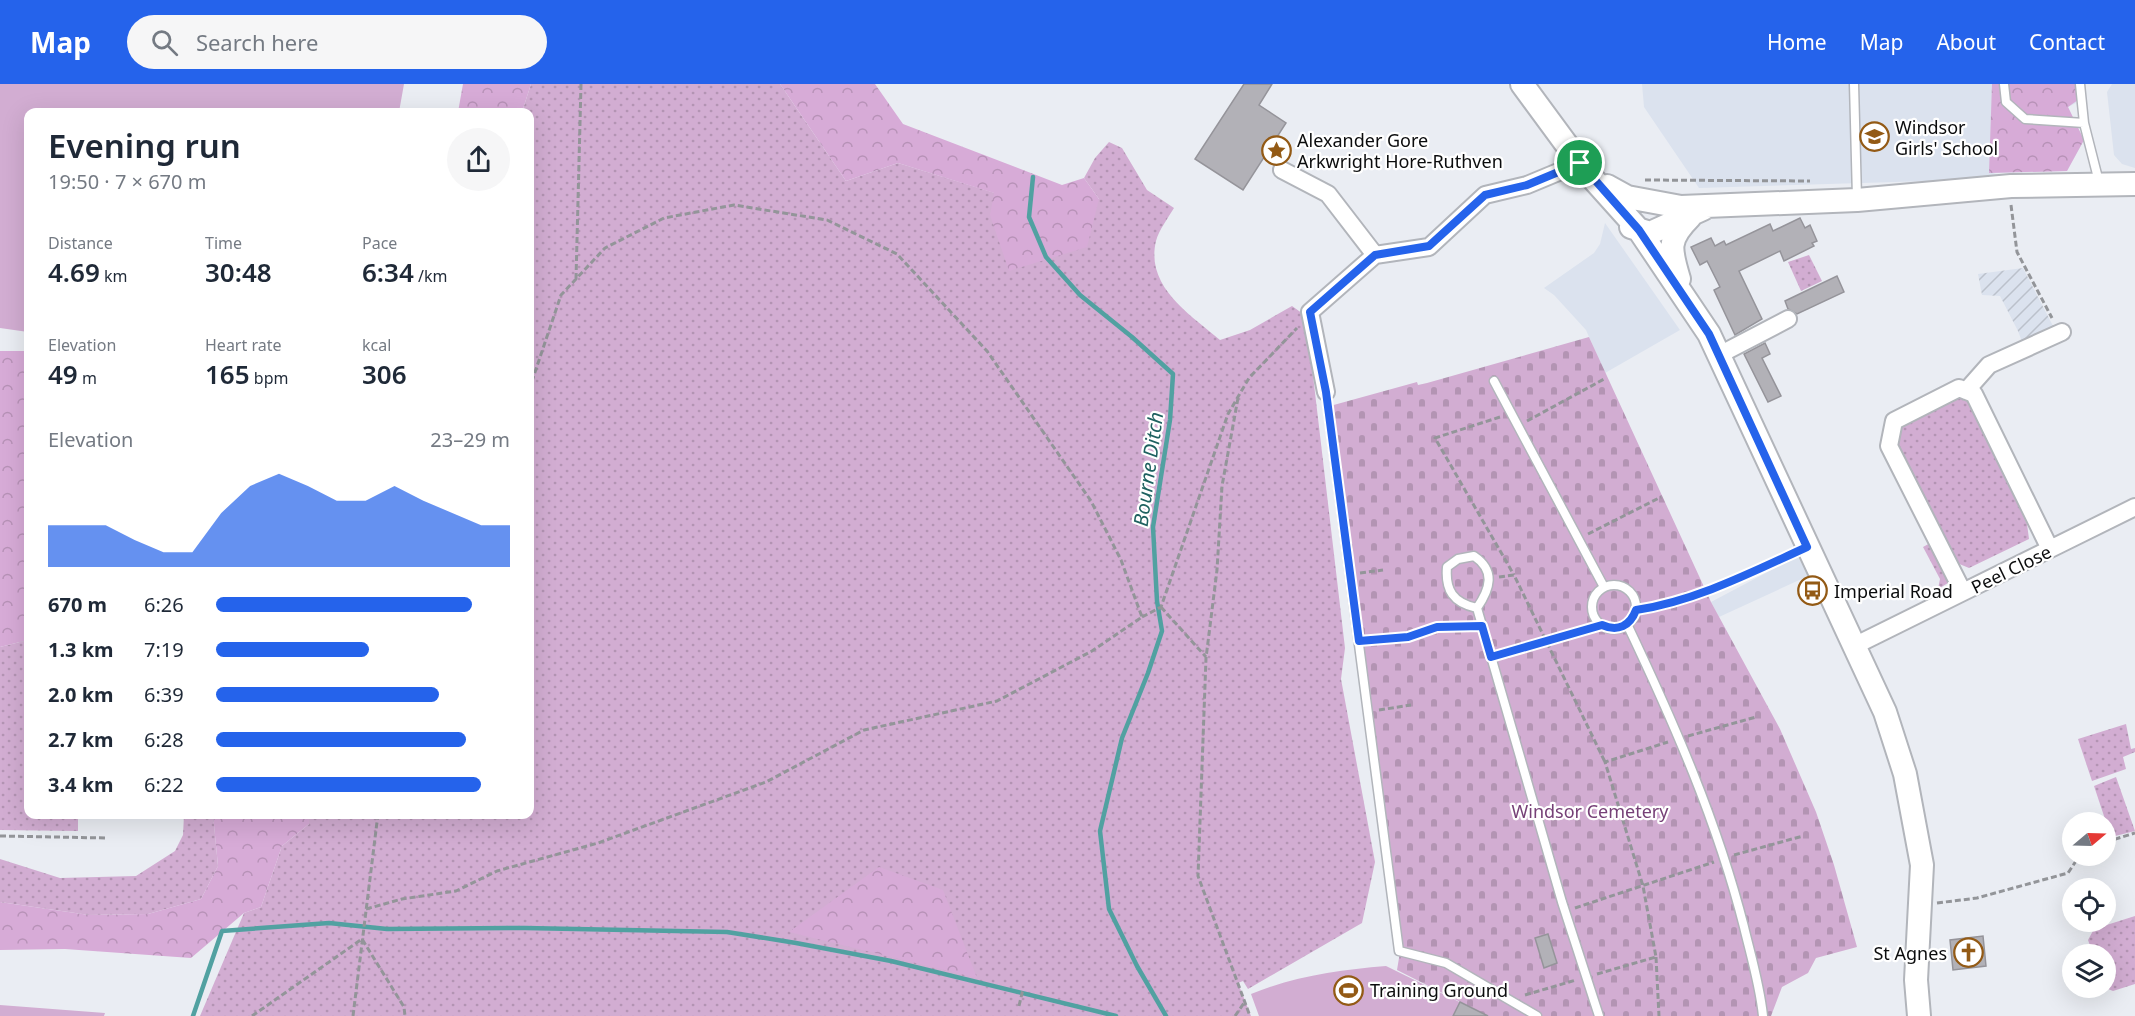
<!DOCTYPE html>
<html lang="en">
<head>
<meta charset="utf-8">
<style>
  body { margin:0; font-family:"Noto Sans",sans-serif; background:#f6f6f7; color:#1f2937; height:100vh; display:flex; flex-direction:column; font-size:22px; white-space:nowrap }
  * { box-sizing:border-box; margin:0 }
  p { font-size:20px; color:#747a83 }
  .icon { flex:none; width:33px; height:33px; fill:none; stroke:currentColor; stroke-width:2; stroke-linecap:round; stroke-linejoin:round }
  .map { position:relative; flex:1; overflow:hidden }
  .side { position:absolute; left:24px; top:24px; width:510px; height:711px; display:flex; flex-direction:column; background:#fff; border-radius:12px; box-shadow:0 6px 24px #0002 }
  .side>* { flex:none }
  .needle { width:39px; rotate:71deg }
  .controls { position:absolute; left:2062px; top:728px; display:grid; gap:12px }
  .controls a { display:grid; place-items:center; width:54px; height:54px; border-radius:50%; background:#fff; box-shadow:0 6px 24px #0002; font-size:30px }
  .pin { position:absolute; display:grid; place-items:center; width:51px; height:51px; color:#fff; margin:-26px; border:3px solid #fff; border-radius:50%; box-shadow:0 2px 6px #0007 }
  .round { display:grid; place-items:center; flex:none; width:63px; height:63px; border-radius:32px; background:#f6f6f7 }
  .summary { display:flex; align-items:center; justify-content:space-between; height:102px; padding:0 24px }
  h1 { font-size:33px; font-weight:600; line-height:45px }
  .metrics { display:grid; grid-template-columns:repeat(3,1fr); gap:9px; height:102px; padding:6px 24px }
  .metrics div { display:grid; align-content:center }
  .metrics b { font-size:26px; font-weight:600 }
  .metrics small { font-size:16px; font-weight:400 }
  .metrics p { font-size:16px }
  .chart { height:168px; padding:12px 24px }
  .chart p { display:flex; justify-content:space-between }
  .chart svg { width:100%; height:108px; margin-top:6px; fill:#2563eb; opacity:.7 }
  ul { padding:0 24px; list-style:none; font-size:20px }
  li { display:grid; grid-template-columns:96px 72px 1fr; align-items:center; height:45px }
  li i { height:15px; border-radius:8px; background:#2563eb }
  header { display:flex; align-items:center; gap:36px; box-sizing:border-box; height:84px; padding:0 30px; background:#2563eb; color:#fff }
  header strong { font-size:28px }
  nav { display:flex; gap:33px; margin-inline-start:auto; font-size:21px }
  .search { width:420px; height:54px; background:#f6f6f7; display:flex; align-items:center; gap:15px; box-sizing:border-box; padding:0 21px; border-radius:33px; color:#747a83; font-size:22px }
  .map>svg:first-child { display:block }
  .built { fill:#dbe2ee }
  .industrial { fill:url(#industrial-furrows) }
  .grass { fill:url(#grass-dots) }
  .forest { fill:url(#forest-crowns) }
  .cemetery { fill:url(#cemetery-stones) }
  .pitch { fill:#d2add2 }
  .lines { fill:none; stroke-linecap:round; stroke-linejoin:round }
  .stream { stroke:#51a1a1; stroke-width:4.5 }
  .building { fill:#b2b1b7; stroke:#95949a; stroke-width:1.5 }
  .service-casing { stroke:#b2b5bb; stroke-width:11 }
  .minor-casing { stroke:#b2b5bb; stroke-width:20 }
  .secondary-casing { stroke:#b2b5bb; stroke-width:26 }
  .path { stroke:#939599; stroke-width:3; stroke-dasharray:6 3; stroke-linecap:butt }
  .service { stroke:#fff; stroke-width:8 }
  .minor { stroke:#fff; stroke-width:16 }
  .secondary { stroke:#fff; stroke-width:22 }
  .route-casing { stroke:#fff; stroke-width:12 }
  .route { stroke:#2563eb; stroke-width:8 }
  .labels { text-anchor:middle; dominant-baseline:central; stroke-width:4.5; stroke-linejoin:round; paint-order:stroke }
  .poi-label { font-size:18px; fill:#0b0c0d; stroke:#fff; text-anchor:start }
  .street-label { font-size:18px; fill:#0b0c0d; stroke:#fff }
  .park-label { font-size:18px; fill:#764077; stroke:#fff }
  .water-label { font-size:20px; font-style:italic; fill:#1e6160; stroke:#fff }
</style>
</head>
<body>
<header>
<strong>Map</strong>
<div class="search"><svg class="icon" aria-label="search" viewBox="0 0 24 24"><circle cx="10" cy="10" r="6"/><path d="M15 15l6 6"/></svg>Search here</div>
<nav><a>Home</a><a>Map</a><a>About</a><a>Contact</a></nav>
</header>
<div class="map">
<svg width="2135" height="932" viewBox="0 0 2135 932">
  <defs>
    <pattern id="industrial-furrows" width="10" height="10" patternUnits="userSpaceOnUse" patternTransform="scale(1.5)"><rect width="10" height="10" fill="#dbe2ee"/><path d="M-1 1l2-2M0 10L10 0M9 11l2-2" fill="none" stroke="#bbc1cb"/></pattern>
    <pattern id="grass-dots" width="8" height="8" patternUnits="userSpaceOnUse" patternTransform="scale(1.5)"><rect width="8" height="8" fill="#d2add2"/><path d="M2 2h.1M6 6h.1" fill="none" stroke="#b394b3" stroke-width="1.8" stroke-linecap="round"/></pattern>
    <pattern id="forest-crowns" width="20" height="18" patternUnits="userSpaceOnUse" patternTransform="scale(1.5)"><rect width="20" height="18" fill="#d7abd7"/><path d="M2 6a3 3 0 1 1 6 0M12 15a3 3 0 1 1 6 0" fill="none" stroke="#b792b7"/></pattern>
    <pattern id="cemetery-stones" width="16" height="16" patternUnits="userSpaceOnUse" patternTransform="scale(1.5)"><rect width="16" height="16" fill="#d2add2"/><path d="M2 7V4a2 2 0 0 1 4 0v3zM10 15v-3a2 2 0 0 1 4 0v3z" fill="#b394b3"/></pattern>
  </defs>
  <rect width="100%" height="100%" fill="#eaedf3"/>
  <path class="built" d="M 1642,0 L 2078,0 L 2076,19 L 2068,23 L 2084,56 L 2067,87 L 1993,89 L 1999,91 L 1928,97 L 1699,104 L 1644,23 Z
    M 2112,0 L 2135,0 L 2135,84 L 2122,80 L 2114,71 L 2107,8 Z
    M 1605,139 L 1680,246 L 1605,289 L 1586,246 L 1554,211 L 1544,204 L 1594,169 L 1600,160 Z
    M 1798,472 L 1808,492 L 1719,533 L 1711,518 Z"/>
  <path class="industrial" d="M 2023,184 L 2053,242 L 2019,260 L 2021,255 L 2018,247 L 2000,212 L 1982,211 L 1978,190 Z"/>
  <path class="grass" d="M 531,0 L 780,0 L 846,97 L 898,79 L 995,109 L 1099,115 L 1084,94 L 1095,74 L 1109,58 L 1122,64 L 1147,106 L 1174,124 C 1168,134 1159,146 1156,157 C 1145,203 1191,231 1220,256 L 1250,246 L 1292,222 L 1306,232 L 1345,564 L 1341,595 L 1375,778 L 1362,839 L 1248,905 L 1243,897 L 1238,899 L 1251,932 L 200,932 L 244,829 L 261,823 L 282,762 L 309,740 L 309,731 L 530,730 L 530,28 L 522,28 Z
    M 1809,171 L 1822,197 L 1801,207 L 1788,178 Z
    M 1960,312 L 1968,316 L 2027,440 L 2029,455 L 1969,484 L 1957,479 L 1896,358 L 1900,340 Z
    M 1932,458 L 1948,491 L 1948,499 L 1938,505 L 1940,495 L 1923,463 Z
    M 28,556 L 28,730 L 78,731 L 78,747 L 0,746 L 0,563 Z
    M 2126,640 L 2131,665 L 2135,664 L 2135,668 L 2123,673 L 2126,685 L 2092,697 L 2078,655 Z
    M 2116,693 L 2135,747 L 2111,753 L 2094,702 Z
    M 213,730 L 218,782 L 201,815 L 148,830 L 89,831 L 0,818 L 0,775 L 60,794 L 136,792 L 175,767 L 183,751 L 184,731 Z
    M 2135,832 L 2135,900 L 2113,907 L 2103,903 L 2106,903 L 2106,870 L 2093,870 L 2088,856 L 2094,845 Z"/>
  <path class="forest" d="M 463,0 L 531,0 L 522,28 L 458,28 Z
    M 780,0 L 875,0 L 903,40 L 1062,101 L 1084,94 L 1099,115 L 1087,163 L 1009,187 L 990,131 L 994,109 L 898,79 L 846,97 Z
    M 1992,0 L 2078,0 L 2078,16 L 2068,23 L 2084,56 L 2067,87 L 1989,89 Z
    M 0,267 L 28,267 L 28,556 L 0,563 Z
    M 213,731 L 309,731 L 309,740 L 282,762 L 261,823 L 244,829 L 191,874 L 65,865 L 0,866 L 0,818 L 89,831 L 148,830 L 201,815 L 218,782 Z
    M 879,783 L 943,806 L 977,894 L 789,848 Z"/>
  <path class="cemetery" d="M 1589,253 L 1711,518 L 1780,645 L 1816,728 L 1834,781 L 1857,863 L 1816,874 L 1808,889 L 1782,903 L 1771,932 L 1488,932 L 1397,886 L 1400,868 L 1330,322 L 1417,298 L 1418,301 L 1427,299 Z"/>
  <path class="pitch" d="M 0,0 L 404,0 L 399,28 L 28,28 L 28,248 L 0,244 Z
    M 1386,882 L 1488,932 L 1259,932 L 1251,910 C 1295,892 1339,886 1386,882 Z
    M 0,921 L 105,929 L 104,932 L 0,932 Z"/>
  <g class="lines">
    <path class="stream" d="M 1033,93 L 1029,133 L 1046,173 L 1080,211 L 1132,253 L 1173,290 L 1170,336 L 1153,443 L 1157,517 L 1162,547 L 1148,589 L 1122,654 L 1100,747 L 1109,825 L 1137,882 L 1166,932
      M 193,932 L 222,847 L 329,839 L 387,845 L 525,844 L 727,848 L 796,859 L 891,877 L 1116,932"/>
  </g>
  <path class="building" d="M 1244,0 L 1272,0 L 1259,21 L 1286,39 L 1243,106 L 1195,75 Z
    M 1800,134 L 1805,144 L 1810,141 L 1817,157 L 1812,159 L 1814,162 L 1784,177 L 1780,167 L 1739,187 L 1762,235 L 1735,251 L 1714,206 L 1720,203 L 1707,177 L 1700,181 L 1691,163 L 1711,154 L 1715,162 L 1724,157 L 1726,161 L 1770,140 L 1773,147 Z
    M 1837,192 L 1844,208 L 1797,230 L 1788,225 L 1785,217 Z
    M 1765,259 L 1770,270 L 1762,274 L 1781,312 L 1768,318 L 1744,270 Z
    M 1548,850 L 1557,879 L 1544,884 L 1535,854 Z
    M 1983,852 L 1986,882 L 1953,886 L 1950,856 Z
    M 1460,918 L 1488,932 L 1453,932 Z"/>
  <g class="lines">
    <defs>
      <path id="service" d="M 1854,0 L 1857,114
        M 2004,0 L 2006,18 L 2025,35 L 2084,39
        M 2080,0 L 2084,39 L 2099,98
        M 1494,297 L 1604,503
        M 1326,308 L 1399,867 L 1446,879 L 1537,932
        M 1474,472 C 1496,487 1490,505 1477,524 C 1453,519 1445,506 1447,483 L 1458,475 Z
        M1592 523a22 22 0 1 1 44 0a22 22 0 1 1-44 0Z
        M 1477,524 L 1562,818 L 1599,932
        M 1627,540 C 1674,639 1717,737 1744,843 C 1751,872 1760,902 1763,932"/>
      <path id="minor" d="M 1282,86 L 1328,110 L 1375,171 L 1429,163 L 1485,111 L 1527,101 L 1580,79
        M 1719,271 L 1788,235
        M 1966,307 L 1989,281 L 2062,248
        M 1326,308 L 1310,228 L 1375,171
        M 1963,508 L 1889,362 L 1894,337 L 1959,304 L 1974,310 L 2050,465
        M 1854,562 L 2135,423"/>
      <path id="secondary" d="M 1522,0 L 1586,87 L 1639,146 L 1709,250 L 1885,628 L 1905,690 L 1922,781 L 1916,896 L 1919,932
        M 1607,102 L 1627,113 L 1681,123 L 1857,116 L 2011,102 L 2135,100
        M 1631,143 L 1650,149 L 1703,125
        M 1679,195 C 1670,165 1667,156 1690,133"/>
    </defs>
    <use href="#service" class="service-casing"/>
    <use href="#minor" class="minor-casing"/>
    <use href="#secondary" class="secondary-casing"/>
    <path class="path" d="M 1645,96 L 1810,97
      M 2011,121 L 2017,168 L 2052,234
      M 576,195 L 581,0
      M 1238,314 L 1222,402 L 1217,486 L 1206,574 L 1198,792 L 1250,932
      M 1500,333 L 1435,354 L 1514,491
      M 1527,337 L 1606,294
      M 1588,450 L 1661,413
      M 1360,489 L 1383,486
      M 1499,493 L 1514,491 L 1605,678
      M 1161,523 L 1206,573
      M 1636,526 C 1691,518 1742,492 1791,470
      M 1142,533 L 1161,523 L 1228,330 L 1249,294 L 1297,244
      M 1369,556 L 1408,553 L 1437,543 L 1472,541
      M 1503,570 L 1602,541
      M 1379,626 L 1411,621
      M 1688,652 L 1756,633
      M 0,752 L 107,754
      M 2106,758 L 2135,749
      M 1734,771 L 1803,752
      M 1937,819 L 1977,814 L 2068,789 L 2080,771
      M 1575,824 L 1714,778
      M 366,825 L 402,815 L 456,807 L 497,787 L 598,759 L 766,698 L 864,646 L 997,617 L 1092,567 L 1142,533 L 1121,476 L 1091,417 L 987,267 L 897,170 L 827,136 L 734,121 L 664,134 L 605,164 L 561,211 L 530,303
      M 1656,873 L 1659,932
      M 1597,890 L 1656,873 L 1643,802 L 1605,678 L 1668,658
      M 1525,911 L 1576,896
      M 1019,922 L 1023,905
      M 252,932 L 362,855 L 404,923 L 405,932
      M 353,932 L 378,730
      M 1235,932 L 1244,919"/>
    <use href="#service" class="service"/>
    <use href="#minor" class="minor"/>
    <use href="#secondary" class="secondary"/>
  </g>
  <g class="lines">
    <defs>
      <path id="route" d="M 1580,79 L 1639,146 L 1709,250 L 1807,463 C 1752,488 1696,517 1636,526 C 1630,542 1618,548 1602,541 L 1491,573 L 1482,542 L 1437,543 L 1408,553 L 1359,557 L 1326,308 L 1310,228 L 1375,171 L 1429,162 L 1485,111 L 1527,101 Z"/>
    </defs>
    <use href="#route" class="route-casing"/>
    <use href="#route" class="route"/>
  </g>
  <defs>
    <symbol id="school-ring" viewBox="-11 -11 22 22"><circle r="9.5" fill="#fff" stroke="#935a15" stroke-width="1.5"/><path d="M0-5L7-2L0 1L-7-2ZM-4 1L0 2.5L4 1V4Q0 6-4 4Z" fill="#935a15"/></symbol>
    <symbol id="sight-ring" viewBox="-11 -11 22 22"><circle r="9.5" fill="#fff" stroke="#935a15" stroke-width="1.5"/><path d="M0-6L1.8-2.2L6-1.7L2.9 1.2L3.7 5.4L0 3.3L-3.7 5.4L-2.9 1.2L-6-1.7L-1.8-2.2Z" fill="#935a15"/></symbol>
    <symbol id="bus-ring" viewBox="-11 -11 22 22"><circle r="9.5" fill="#fff" stroke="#935a15" stroke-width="1.5"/><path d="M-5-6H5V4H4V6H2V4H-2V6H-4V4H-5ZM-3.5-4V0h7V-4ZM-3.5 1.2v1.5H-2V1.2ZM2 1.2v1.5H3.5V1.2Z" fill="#935a15"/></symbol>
    <symbol id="church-ring" viewBox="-11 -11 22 22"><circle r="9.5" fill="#fff" stroke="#935a15" stroke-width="1.5"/><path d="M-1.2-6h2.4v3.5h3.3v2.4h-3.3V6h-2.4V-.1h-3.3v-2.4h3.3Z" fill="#935a15"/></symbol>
    <symbol id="stadium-ring" viewBox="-11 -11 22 22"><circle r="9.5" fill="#fff" stroke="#935a15" stroke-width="1.5"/><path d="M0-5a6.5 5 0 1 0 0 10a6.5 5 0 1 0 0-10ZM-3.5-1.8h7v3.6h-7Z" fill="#935a15"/></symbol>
  </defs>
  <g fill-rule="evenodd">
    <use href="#school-ring" x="1858" y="36" width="33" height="33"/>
    <use href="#sight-ring" x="1260" y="50" width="33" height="33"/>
    <use href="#bus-ring" x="1796" y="490" width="33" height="33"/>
    <use href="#church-ring" x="1952" y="852" width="33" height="33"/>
    <use href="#stadium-ring" x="1332" y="890" width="33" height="33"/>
  </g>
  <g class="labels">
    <g class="poi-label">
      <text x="1895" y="43">Windsor<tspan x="1895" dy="21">Girls' School</tspan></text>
      <text x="1297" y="56">Alexander Gore<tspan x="1297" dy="21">Arkwright Hore-Ruthven</tspan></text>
      <text x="1834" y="507">Imperial Road</text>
      <text x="1947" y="869" text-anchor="end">St Agnes</text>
      <text x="1370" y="906">Training Ground</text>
    </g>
    <g class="street-label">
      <text transform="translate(2011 485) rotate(-26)">Peel Close</text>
    </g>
    <g class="park-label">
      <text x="1590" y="727">Windsor Cemetery</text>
    </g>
    <g class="water-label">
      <text transform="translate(1148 385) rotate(-82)">Bourne Ditch</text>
    </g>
  </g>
</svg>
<div class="controls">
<a><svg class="needle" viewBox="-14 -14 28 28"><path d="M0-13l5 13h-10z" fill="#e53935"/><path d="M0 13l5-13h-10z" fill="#747a83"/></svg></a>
<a><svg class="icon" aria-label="locate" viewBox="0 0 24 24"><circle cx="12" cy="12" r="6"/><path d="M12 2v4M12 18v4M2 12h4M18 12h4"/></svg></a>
<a><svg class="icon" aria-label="layers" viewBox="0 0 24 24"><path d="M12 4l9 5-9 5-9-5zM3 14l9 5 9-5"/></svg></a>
</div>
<div class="pin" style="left:1580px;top:79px;background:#1e9e55"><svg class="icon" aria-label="arrive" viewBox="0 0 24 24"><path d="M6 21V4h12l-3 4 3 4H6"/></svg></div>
<section class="side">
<div class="summary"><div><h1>Evening run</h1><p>19:50 · 7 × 670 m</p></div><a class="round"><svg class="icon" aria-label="share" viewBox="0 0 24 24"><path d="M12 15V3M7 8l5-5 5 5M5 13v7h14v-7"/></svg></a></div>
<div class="metrics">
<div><p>Distance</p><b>4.69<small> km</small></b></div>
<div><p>Time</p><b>30:48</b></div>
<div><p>Pace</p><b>6:34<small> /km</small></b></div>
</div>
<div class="metrics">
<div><p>Elevation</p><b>49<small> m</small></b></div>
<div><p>Heart rate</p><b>165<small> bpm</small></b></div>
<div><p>kcal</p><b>306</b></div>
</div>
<div class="chart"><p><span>Elevation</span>23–29 m</p>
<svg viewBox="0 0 160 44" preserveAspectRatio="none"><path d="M0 44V27L10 27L20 27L30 33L40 38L50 38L60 22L70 11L80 6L90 11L100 17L110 17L120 11L130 17L140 22L150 27L160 27V44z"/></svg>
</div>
<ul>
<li><b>670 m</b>6:26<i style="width:87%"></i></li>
<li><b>1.3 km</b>7:19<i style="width:52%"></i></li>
<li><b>2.0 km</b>6:39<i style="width:76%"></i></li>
<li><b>2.7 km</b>6:28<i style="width:85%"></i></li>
<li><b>3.4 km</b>6:22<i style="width:90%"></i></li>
</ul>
</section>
</div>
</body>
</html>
